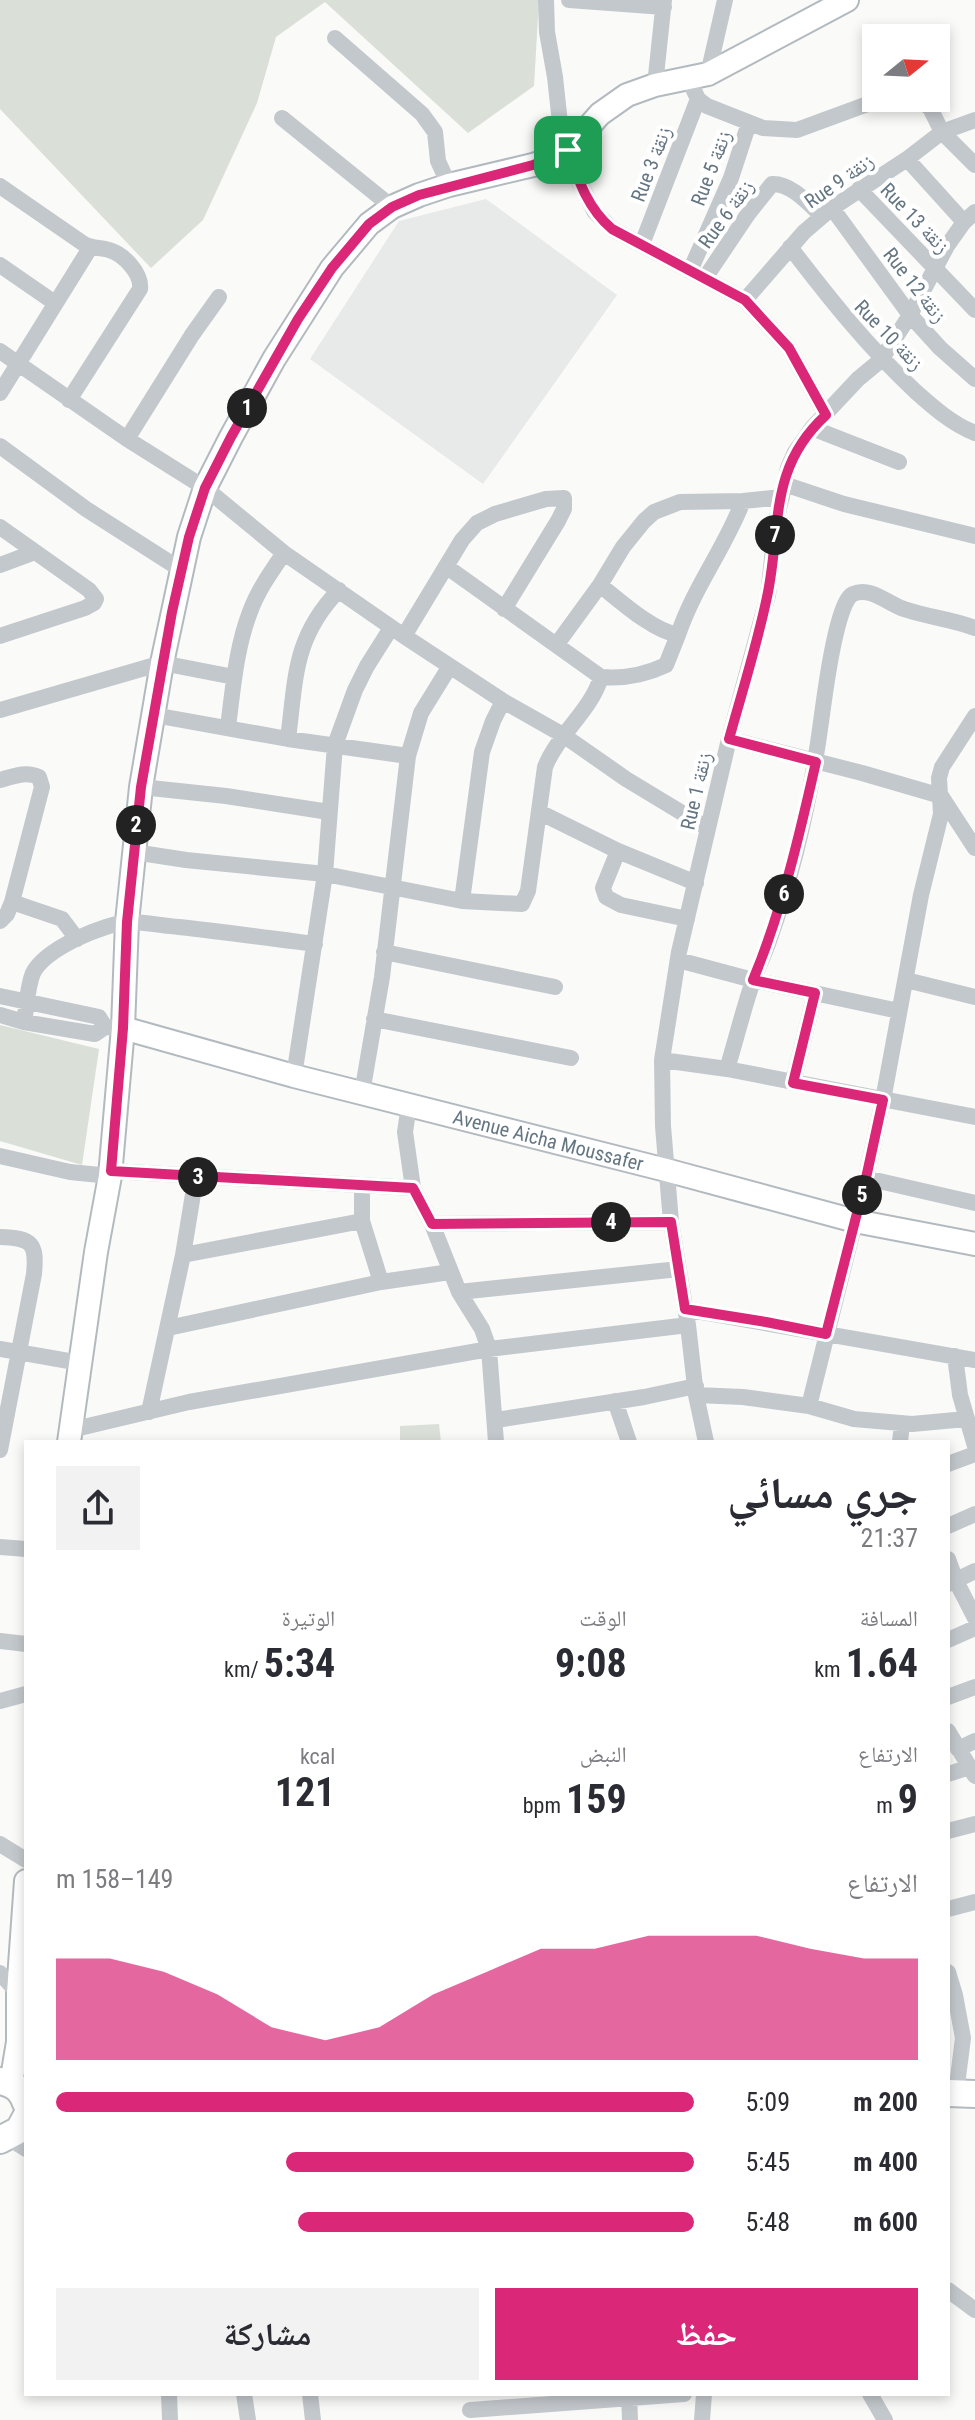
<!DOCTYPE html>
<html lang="ar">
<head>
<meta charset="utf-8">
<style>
  body { margin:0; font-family:"Roboto Condensed","Noto Naskh Arabic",sans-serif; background:#f2f2f3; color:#2b2b33; direction:rtl; height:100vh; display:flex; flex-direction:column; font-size:30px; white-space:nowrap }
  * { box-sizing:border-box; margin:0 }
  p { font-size:26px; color:#7c7c81 }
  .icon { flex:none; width:44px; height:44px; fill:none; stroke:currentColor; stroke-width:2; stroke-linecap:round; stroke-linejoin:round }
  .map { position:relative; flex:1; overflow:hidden; direction:ltr }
  .side { position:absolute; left:24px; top:1440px; width:926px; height:956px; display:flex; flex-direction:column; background:#fff; border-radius:0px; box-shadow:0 4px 12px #0003; direction:rtl }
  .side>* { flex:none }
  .needle { width:52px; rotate:72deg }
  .controls { position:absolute; left:862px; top:24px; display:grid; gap:16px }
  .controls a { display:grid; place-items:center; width:88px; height:88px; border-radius:0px; background:#fff; box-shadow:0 4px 12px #0003; font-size:40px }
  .pin { position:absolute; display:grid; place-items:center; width:68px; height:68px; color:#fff; margin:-34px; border-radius:16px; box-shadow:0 4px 12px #0006 }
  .km { position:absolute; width:40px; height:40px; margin:-20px; border-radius:50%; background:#222; color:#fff; font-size:22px; line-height:40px; text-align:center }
  .round { display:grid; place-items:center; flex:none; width:84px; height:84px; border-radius:0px; background:#f2f2f3 }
  .summary { display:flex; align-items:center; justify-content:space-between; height:136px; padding:0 32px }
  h1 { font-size:44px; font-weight:700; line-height:60px }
  .stats { display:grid; grid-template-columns:repeat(3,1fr); gap:12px; height:136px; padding:8px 32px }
  .stats div { display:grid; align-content:center }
  .stats b { font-size:40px; font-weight:700 }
  .stats small { font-size:22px; font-weight:400 }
  .stats p { font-size:22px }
  .chart { height:224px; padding:16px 32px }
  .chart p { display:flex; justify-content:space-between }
  .chart svg { width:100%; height:144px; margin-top:8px; fill:#db2777; opacity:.7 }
  .button { display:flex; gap:16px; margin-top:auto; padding:16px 32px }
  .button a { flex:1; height:92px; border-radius:0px; background:#db2777; color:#fff; font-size:32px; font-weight:700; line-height:92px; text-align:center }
  .button a+a { background:#f2f2f3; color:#2b2b33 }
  ul { padding:0 32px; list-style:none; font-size:26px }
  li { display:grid; grid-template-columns:128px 96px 1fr; align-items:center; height:60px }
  li i { height:20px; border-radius:10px; background:#db2777 }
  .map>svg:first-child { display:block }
  .built { fill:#e8e9e9 }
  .green { fill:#dadfd7 }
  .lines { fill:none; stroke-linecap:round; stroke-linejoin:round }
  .secondary-casing { stroke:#b3babf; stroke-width:26 }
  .primary-casing { stroke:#b5babe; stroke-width:30 }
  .street { stroke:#c3c8cc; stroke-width:16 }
  .secondary { stroke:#fff; stroke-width:22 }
  .primary { stroke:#fff; stroke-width:26 }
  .route-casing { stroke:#fff; stroke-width:16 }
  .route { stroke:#db2777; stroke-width:10 }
  .labels { text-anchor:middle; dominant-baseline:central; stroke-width:8; stroke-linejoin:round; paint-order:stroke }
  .street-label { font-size:20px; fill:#657683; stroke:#fff }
</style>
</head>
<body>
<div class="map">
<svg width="975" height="2420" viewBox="0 0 975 2420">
  <rect width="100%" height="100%" fill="#fafaf8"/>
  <path class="built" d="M 486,199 L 617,295 L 483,484 L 310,359 L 399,221 Z"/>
  <path class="green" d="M 0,0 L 539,0 L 534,86 L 468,133 L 325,2 L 276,37 L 257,103 L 203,220 L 151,268 L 0,109 Z
    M 0,1025 L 99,1049 L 82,1165 L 0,1141 Z
    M 439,1424 L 441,1442 L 400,1442 L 400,1426 Z"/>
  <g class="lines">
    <defs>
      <g id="secondary">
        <path id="s1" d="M 123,1028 L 294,1076 L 666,1170 L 855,1221 L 975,1244"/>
        <path d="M 69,1442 L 96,1252 L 110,1176 L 123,1028 L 127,922 L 141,787 L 162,663 L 189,537 L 205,488 L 231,437 L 274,359 L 332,268 L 369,224 L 392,207 L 419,195 L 449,185 L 533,165 L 550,159 L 568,150 L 600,114 L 627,95 L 655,85 L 708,74 L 847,0"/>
        <path d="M 11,2084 L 18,2042 L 18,1993 L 26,1881"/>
      </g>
      <path id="primary" d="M 0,2081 C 14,2084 21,2089 26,2103
        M 948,2093 L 975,2094
        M 0,2140 L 19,2130 L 26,2117"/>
    </defs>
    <use href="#secondary" class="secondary-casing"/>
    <use href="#primary" class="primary-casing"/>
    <path class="street" d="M 546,0 L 547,32 L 555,77 L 560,123 L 579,181 L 594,211 L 612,229 L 745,300 L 789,348 L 826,415
      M 569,0 L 664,7
      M 335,38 L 422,114 L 435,132 L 438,161 L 449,185
      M 708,74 L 725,0
      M 688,78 L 698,99 L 707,106 L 763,128 L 797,130 L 884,98
      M 655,85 L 664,0
      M 916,98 L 930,108 L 942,132 L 975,165
      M 282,118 L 392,207
      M 907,159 L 964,222
      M 0,186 L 84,244 C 93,249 100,247 109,250 C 124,254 142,274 140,289 L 69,400
      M 859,189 L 975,310
      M 832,208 L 910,315 L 940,348 L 975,379
      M 642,244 L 698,99
      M 790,247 C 829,298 868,347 915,391 C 933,407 952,424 975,433
      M 0,265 L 55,303
      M 690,271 L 731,178 L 749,123
      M 705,278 L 748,214 L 772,184 C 791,183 809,204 822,216
      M 745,300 L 804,232 L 832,208 L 907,159 L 942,132 L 975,120
      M 0,351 L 127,439 L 205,488 L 284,553 L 404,636 L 503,701 L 563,735 L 626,779 L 707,828
      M 0,393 L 90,248
      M 812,428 L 899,462
      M 127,439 L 192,335 L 219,297
      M 0,446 L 86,509 L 183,571
      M 784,484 L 844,504 L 975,536
      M 0,527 L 89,590 L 96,599 L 94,603 L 85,608 L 0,636
      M 0,565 L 35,552
      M 447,567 L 601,677 C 624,679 645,675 666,665 L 678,635
      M 600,585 C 620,601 653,631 678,635 C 694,587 725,548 743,501
      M 404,636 L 462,540 L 477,523 L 495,514 L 546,499 L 564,498 L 564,509 L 558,521 L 504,609
      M 557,644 L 600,585 L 623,547 L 644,521 L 654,512 L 680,502 L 743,501 L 782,497
      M 0,710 L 162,663 L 234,677
      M 154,715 L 288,739 L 408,756
      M 228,727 C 233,689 236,648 250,612 C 258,590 271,572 284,553
      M 288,739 C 296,678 293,638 339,590
      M 729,739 L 862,773 L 941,796 L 975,848
      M 0,780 C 14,776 26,771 39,777 L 42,787 L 12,902 L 7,914 L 0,921
      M 141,787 L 226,796 L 329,812
      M 539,812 L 618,851 L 696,883
      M 618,851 L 603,888 L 606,897 L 621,905 L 687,919
      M 134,852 L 186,860 L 325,874 L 462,901 L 522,904 L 528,891 L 545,767 C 558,734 591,711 601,677
      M 462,901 L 482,752 L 493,721 L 503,701
      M 12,902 L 62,919 L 77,939
      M 384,952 L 555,987
      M 678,960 L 753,980 L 899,1011
      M 906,980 L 975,997
      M 0,996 L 99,1017 L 105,1027
      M 0,1015 L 24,1022 L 95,1034 L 105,1027 L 123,1028
      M 374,1019 L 571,1058
      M 24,1022 C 27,1007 27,987 33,973 C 45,949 104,923 130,922 C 146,922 163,926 179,927 C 224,932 269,938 315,944
      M 662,1060 L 727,1069 L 975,1117
      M 727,1069 C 736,1040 743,1010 753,981 C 758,967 764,955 769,941 C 794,871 811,796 821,722 C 824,701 836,601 853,594 C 871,586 888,604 904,609 C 927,617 952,619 975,628
      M 294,1076 L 325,874 L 335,745 L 355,690 L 367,666 L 391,628
      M 793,1083 L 815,993
      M 362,1093 L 382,977 L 408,756 L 421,713 L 450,666
      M 409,1105 L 405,1132 L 413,1188 L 432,1224 L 459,1292 L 482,1329 L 489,1349 L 496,1442
      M 0,1156 L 70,1172 L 110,1176
      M 111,1171 L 413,1188
      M 866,1178 L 975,1203
      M 362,1186 L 362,1221 L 381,1282
      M 432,1224 L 671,1222
      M 0,1237 C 32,1238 37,1243 34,1274 L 0,1450
      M 183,1255 L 362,1221
      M 459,1292 L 679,1269
      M 685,1309 L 975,1360
      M 168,1328 L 381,1282 L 450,1272
      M 0,1349 L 80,1363
      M 955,1356 L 960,1395 L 975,1446
      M 696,1395 L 743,1397 L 809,1406 L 854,1419 L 912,1424 L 966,1419
      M 615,1401 L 629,1442
      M 809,1406 L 866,1178 L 883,1100 L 921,895 L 941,814 L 939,778 L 942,767 L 975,716
      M 149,1412 L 183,1255 L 196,1176
      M 496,1420 L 644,1397 L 696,1386
      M 71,1430 L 189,1402 L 489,1349 L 688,1325
      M 706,1442 L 696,1395 L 688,1325 L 671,1222 L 663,1126 L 662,1060 L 679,952 L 729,739 L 768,595 L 776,522 L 788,468 L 795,452 L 812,428 L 858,379 L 881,360 L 910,315 L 947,246 L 964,222 L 975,212
      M 900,1442 L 902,1423
      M 948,1464 L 975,1454
      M 948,1526 L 975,1514
      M 0,1547 L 26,1549
      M 948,1559 L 956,1581 L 975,1618
      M 948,1584 L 975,1571
      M 948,1640 L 975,1628
      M 0,1641 L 26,1644
      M 948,1697 L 975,1687
      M 0,1701 L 26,1694
      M 948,1731 L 975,1776
      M 958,1749 L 975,1741
      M 948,1774 L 970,1767
      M 948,1831 L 975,1824
      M 0,1844 L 26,1860
      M 948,1909 L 975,1902
      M 948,1972 L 955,1995 L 963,2038 L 956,2093
      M 0,1973 L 18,1993
      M 7,2137 L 26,2149
      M 948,2290 L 975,2310
      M 169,2394 L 170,2420
      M 244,2394 L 248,2420
      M 310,2394 L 313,2420
      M 629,2394 L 630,2420
      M 870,2394 L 885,2420
      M 470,2410 L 684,2394
      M 702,2420 L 704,2394"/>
    <use href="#secondary" class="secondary"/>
    <use href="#primary" class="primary"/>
  </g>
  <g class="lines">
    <defs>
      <path id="route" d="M 568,150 C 578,179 587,208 612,229 L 745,300 L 789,348 L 826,415 C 767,469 782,528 767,597 C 757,645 742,692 729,739 L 816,762 C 799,837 782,910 753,980 L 815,993 L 793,1083 L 883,1100 L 866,1178 L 826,1334 L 766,1322 L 685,1309 L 671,1222 L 432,1224 L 413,1188 L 111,1171 L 123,1028 L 127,922 L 141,787 L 172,612 L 189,537 L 205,488 L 231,437 L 298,319 L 332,268 L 369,224 L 392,207 L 419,195 L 533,165 Z"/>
    </defs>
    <use href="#route" class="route-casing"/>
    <use href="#route" class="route"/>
  </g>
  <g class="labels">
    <g class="street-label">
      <text transform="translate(651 164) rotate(-69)">Rue 3 زنقة</text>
      <text transform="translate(711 168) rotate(-69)">Rue 5 زنقة</text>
      <text transform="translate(839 181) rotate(-35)">Rue 9 زنقة</text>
      <text transform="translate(726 214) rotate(-54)">Rue 6 زنقة</text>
      <text transform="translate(915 218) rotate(46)">Rue 13 زنقة</text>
      <text transform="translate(915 285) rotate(52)">Rue 12 زنقة</text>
      <text transform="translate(889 335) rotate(46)">Rue 10 زنقة</text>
      <text transform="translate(696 791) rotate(-77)">Rue 1 زنقة</text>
      <text stroke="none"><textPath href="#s1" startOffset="440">Avenue Aicha Moussafer</textPath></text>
    </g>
  </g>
</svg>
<div class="controls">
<a><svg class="needle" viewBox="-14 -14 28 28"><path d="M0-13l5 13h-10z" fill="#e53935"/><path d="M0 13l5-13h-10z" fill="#7c7c81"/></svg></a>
</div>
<div class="pin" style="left:568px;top:150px;background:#1e9e55"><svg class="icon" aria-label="arrive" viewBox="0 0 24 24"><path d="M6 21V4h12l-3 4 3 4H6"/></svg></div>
<b class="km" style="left:247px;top:408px">1</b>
<b class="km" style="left:136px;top:825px">2</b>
<b class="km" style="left:198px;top:1177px">3</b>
<b class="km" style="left:611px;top:1222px">4</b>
<b class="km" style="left:862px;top:1195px">5</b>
<b class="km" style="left:784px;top:894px">6</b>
<b class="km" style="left:775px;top:535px">7</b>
<section class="side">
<div class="summary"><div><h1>جري مسائي</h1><p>21:37</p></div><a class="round"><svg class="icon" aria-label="share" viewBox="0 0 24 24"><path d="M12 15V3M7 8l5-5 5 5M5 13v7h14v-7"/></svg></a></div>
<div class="stats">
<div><p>المسافة</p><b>1.64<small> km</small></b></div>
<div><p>الوقت</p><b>9:08</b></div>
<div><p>الوتيرة</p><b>5:34<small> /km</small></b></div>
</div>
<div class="stats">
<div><p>الارتفاع</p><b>9<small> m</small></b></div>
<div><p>النبض</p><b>159<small> bpm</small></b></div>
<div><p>kcal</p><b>121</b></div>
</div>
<div class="chart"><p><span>الارتفاع</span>149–158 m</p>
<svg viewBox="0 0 160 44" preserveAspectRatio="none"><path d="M0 44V13L10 13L20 17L30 24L40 34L50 38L60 34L70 24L80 17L90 10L100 10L110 6L120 6L130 6L140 10L150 13L160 13V44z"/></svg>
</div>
<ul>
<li><b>200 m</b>5:09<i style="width:100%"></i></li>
<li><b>400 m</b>5:45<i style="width:64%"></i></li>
<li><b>600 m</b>5:48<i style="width:62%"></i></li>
</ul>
<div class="button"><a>حفظ</a><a>مشاركة</a></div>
</section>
</div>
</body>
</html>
